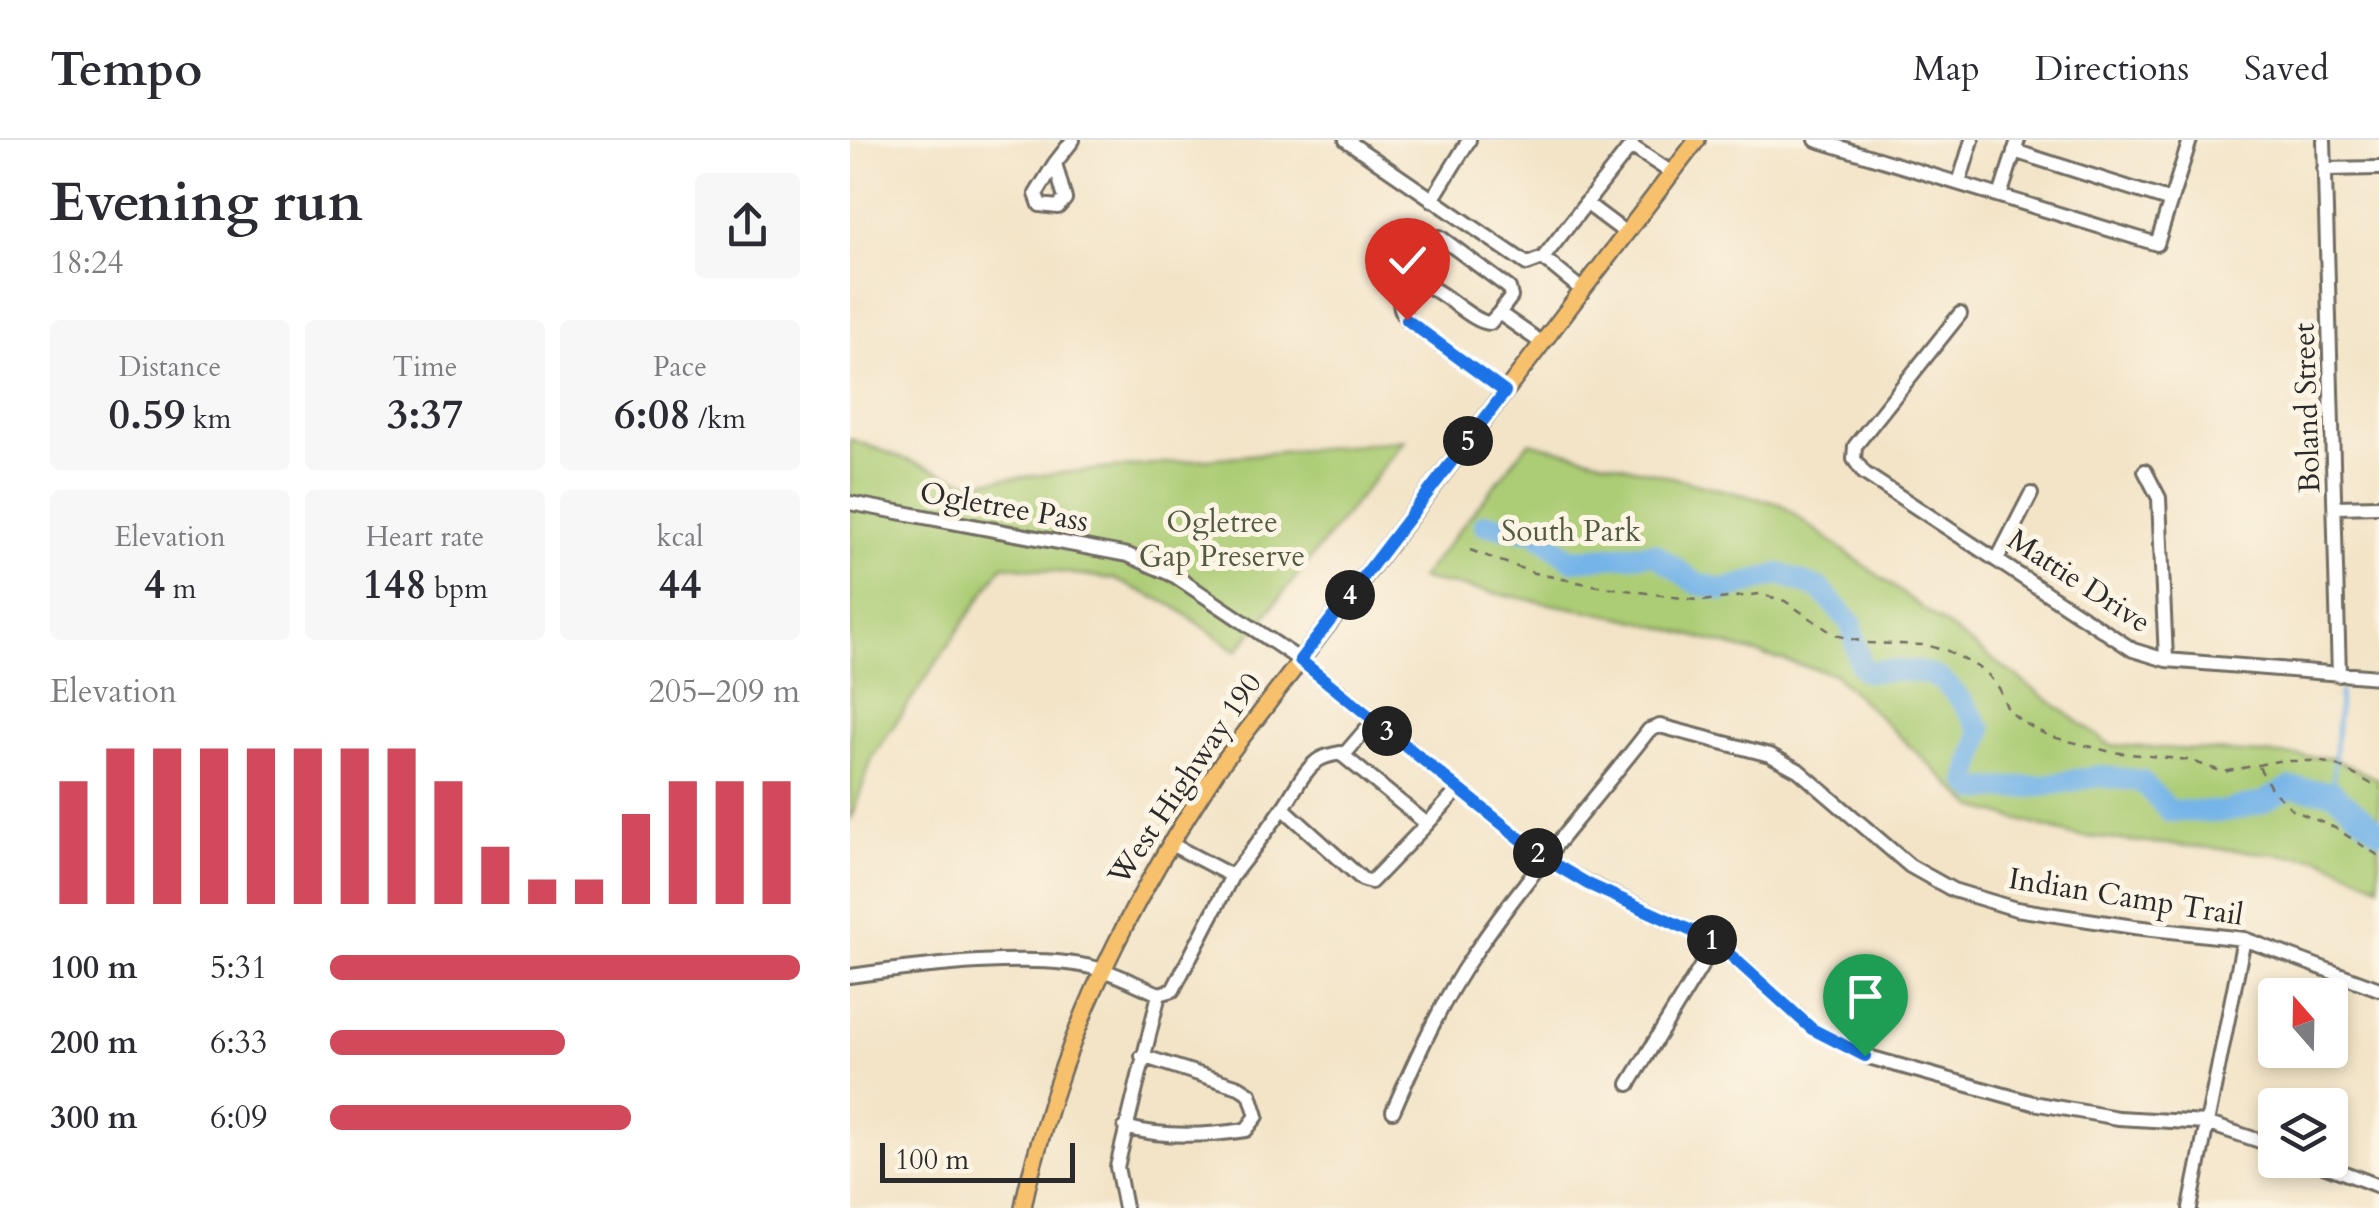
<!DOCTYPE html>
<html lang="en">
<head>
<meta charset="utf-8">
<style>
  body { margin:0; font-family:Cardo,serif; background:#f7f7f7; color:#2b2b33; height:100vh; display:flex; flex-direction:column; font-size:38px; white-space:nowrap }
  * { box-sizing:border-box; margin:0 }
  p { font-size:32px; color:#7c7c81 }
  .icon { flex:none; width:55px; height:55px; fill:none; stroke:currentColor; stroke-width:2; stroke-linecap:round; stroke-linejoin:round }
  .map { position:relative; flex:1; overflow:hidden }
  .side { display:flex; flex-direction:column; background:#fff; width:850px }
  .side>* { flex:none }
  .needle { width:65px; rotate:340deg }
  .controls { position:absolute; left:1408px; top:838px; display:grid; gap:20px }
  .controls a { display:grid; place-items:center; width:90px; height:90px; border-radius:10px; background:#fff; box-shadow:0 5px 15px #0003; font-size:50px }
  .scale { position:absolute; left:30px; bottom:25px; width:195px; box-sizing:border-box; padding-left:10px; border:5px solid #2b2b2b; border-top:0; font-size:28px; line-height:35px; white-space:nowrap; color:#2b2b2b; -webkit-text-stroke:8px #fcf5e5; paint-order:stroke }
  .pin { position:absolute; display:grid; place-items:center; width:85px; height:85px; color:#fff; margin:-102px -42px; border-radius:50% 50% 50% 0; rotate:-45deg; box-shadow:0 0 10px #0007 }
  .pin .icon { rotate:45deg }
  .km { position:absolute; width:50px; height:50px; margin:-25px; border-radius:50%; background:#222; color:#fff; font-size:28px; line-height:50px; text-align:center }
  .round { display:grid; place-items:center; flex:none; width:105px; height:105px; border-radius:10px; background:#f7f7f7 }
  .headline { display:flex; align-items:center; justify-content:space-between; height:170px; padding:0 50px }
  h1 { font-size:55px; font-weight:600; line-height:75px }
  .metrics { display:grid; grid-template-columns:repeat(3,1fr); gap:15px; height:170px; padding:10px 50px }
  .metrics div { display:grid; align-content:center; border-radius:10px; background:#f7f7f7; text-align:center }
  .metrics b { font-size:42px; font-weight:600 }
  .metrics small { font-size:28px; font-weight:400 }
  .metrics p { font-size:28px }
  .chart { height:280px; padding:20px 50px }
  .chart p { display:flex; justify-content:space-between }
  .chart svg { width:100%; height:180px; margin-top:10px; stroke:#d1495b; stroke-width:6 }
  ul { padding:0 50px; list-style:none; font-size:32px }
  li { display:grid; grid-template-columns:160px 120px 1fr; align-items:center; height:75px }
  li i { height:25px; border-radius:12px; background:#d1495b }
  header { display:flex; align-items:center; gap:60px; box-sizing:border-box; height:140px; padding:0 50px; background:#fff; border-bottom:2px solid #e1e1e2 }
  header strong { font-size:48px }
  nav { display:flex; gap:55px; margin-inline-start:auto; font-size:35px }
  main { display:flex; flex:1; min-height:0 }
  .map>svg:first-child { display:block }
  .green { fill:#accc74; stroke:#6c7c50; stroke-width:2.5 }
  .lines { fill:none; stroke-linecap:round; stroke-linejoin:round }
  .stream { stroke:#75b4e8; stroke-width:4 }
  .river { stroke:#75b4e8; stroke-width:22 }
  .minor-casing { stroke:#716c62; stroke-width:18 }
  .major-casing { stroke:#716c62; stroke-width:20 }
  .path { stroke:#716c62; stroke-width:2.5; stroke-dasharray:8 8; stroke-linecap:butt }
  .minor { stroke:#fff; stroke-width:12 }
  .major { stroke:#f7c06c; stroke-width:15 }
  .route-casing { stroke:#fff; stroke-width:20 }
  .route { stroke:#1a73e8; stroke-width:12 }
  .labels { text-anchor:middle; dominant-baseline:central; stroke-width:10; stroke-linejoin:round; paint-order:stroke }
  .street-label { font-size:30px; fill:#2b2b2b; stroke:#fcf5e5 }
  .park-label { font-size:30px; fill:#525b41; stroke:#fcf5e5 }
</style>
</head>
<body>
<header>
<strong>Tempo</strong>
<nav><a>Map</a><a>Directions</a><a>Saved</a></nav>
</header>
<main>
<section class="side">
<div class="headline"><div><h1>Evening run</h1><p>18:24</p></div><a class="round"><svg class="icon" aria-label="share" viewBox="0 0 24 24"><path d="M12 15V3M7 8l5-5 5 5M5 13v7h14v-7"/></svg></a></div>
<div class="metrics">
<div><p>Distance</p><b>0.59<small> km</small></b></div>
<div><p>Time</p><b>3:37</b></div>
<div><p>Pace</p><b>6:08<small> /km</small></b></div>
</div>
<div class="metrics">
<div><p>Elevation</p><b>4<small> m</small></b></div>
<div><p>Heart rate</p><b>148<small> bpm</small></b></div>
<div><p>kcal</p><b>44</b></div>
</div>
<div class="chart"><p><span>Elevation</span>205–209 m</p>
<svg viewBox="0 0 160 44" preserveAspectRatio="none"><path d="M5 44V14M15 44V6M25 44V6M35 44V6M45 44V6M55 44V6M65 44V6M75 44V6M85 44V14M95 44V30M105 44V38M115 44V38M125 44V22M135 44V14M145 44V14M155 44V14"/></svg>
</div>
<ul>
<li><b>100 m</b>5:31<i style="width:100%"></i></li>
<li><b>200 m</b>6:33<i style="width:50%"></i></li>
<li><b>300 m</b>6:09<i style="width:64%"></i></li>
</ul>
</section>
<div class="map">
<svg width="1529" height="1068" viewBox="0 0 1529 1068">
  <rect width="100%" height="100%" fill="#fcf5e5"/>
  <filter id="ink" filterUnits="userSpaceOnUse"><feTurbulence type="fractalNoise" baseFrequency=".01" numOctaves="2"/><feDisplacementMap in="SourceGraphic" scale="20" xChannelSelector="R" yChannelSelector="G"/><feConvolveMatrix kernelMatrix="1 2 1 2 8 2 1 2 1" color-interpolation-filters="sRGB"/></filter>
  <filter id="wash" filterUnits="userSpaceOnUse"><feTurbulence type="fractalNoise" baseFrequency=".0048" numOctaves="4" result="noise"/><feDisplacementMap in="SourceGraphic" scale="40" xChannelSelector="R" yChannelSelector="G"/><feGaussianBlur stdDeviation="2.25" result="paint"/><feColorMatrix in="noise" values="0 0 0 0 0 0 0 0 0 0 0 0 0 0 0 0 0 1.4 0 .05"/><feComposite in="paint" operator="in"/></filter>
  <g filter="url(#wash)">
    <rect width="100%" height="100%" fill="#f3e4c8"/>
    <path class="green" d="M 0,299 L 118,342 L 555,300 L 387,511 L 324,466 L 264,439 L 153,425 L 23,616 L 0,681 Z
      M 679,302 L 930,364 L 1260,605 L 1482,618 L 1529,640 L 1529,745 L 1471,718 L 1226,696 L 1124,667 L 984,534 L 780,479 L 570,439 Z"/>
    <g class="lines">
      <path class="stream" d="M 1482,652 L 1490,552"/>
      <path class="river" d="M 635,384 L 685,391 L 722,420 L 804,413 L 846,443 L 874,450 L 930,434 L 970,449 L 1001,483 L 1010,524 L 1016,531 C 1089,530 1090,529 1132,590 L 1118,641 L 1127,650 L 1192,646 L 1249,636 L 1291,641 L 1320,671 L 1373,672 L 1411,663 L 1440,648 L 1482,652 L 1529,691"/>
    </g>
  </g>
  <g filter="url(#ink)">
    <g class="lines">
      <defs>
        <path id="minor" d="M 496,0 L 677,124 L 693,118
          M 966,0 L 1307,104 L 1340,0
          M 1474,0 L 1489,535
          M 1164,11 L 1321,61
          M 205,23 L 215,59 L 208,67 L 190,65 L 186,54 L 205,23 L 223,0
          M 1474,29 L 1529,28
          M 1109,43 L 1122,0
          M 1150,56 L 1168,0
          M 582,60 L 619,0
          M 736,63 L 776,93
          M 590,97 L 659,148 L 661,157 L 649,173 L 692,203
          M 732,150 L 693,118 L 781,6 L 822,33
          M 649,173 L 640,183 C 615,183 566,115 551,157 C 548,166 553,173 557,180 L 655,252
          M 1110,174 L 1005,306 L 1004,319 L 1014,333 L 1283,510 L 1316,520 L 1529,537
          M 1295,331 L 1309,358 L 1316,520
          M 0,363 L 278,415 L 325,436 L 450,520 L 694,718 L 738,743 L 866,802 L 962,889 L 1015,916 L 1183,963 L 1268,978 L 1356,983 L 1425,1006
          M 1486,367 L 1529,366
          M 1148,418 L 1181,354
          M 493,616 L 524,580
          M 577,684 L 609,649
          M 382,736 C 400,713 418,690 435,665 C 445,650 452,633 467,621 C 473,616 482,615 490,613 L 577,684 L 521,742 L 512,739 L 433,668
          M 0,836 C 66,827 190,810 252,830 C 272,836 290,846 309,854 L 267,1027 L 275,1068
          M 309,854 L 323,850 L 382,736 L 319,703
          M 779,944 L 866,802
          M 543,971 C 566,918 591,862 624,814 C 677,735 741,665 799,590 L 810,586 L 920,615 L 948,630 L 1060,726 L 1103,750 L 1166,769 L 1284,787 L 1394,799 L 1529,849
          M 275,987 C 313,998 356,996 396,990 L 407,976 L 400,954 L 389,947 L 292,916
          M 1460,1020 L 1529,1046
          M 1340,1068 L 1394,799"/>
        <path id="major" d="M 173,1068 C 177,1043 185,1018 192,994 C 229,861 292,744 367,630 L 847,0"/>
      </defs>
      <use href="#minor" class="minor-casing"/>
      <use href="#major" class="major-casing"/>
      <path class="path" d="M 620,410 L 684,433 L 742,445 L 852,461 L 910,454 L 935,461 L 985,495 L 1018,503 L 1075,505 L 1098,511 L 1135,531 L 1149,548 L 1158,570 L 1174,583 L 1199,596 L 1261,612 L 1339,620 L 1373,632 L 1428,621 L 1468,621 L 1486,625 L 1529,648
        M 1409,627 L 1422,650 L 1443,670 L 1485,688 L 1529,716"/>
      <use href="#minor" class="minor"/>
      <use href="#major" class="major"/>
    </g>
  </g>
  <g class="lines" filter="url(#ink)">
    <defs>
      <path id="route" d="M 557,180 L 655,252 L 450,520 L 694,718 L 738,744 L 866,802 L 962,889 L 1015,916"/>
    </defs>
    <use href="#route" class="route-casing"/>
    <use href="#route" class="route"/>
  </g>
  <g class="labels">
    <g class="street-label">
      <text transform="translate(1457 268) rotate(-92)">Boland Street</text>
      <text transform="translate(154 367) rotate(10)">Ogletree Pass</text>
      <text transform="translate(1229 441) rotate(33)">Mattie Drive</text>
      <text transform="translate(335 639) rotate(-56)">West Highway 190</text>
      <text transform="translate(1276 757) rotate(9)">Indian Camp Trail</text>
    </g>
    <g class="park-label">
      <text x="372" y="382">Ogletree<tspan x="372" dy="34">Gap Preserve</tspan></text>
      <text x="721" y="391">South Park</text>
    </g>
  </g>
</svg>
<div class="controls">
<a><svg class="needle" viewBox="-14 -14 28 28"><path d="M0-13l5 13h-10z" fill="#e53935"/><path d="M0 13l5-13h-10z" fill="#7c7c81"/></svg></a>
<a><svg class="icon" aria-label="layers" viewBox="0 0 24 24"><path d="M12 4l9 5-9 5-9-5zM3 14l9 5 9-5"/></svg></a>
</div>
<div class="scale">100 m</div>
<div class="pin" style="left:1015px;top:916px;background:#1e9e55"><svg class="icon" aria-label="arrive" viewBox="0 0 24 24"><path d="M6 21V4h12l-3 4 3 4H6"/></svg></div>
<div class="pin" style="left:557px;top:180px;background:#d93025"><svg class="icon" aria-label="check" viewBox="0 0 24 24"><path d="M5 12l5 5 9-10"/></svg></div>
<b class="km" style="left:862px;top:800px">1</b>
<b class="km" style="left:688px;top:713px">2</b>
<b class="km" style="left:537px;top:591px">3</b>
<b class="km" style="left:500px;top:455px">4</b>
<b class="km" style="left:618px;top:301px">5</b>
</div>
</main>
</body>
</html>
